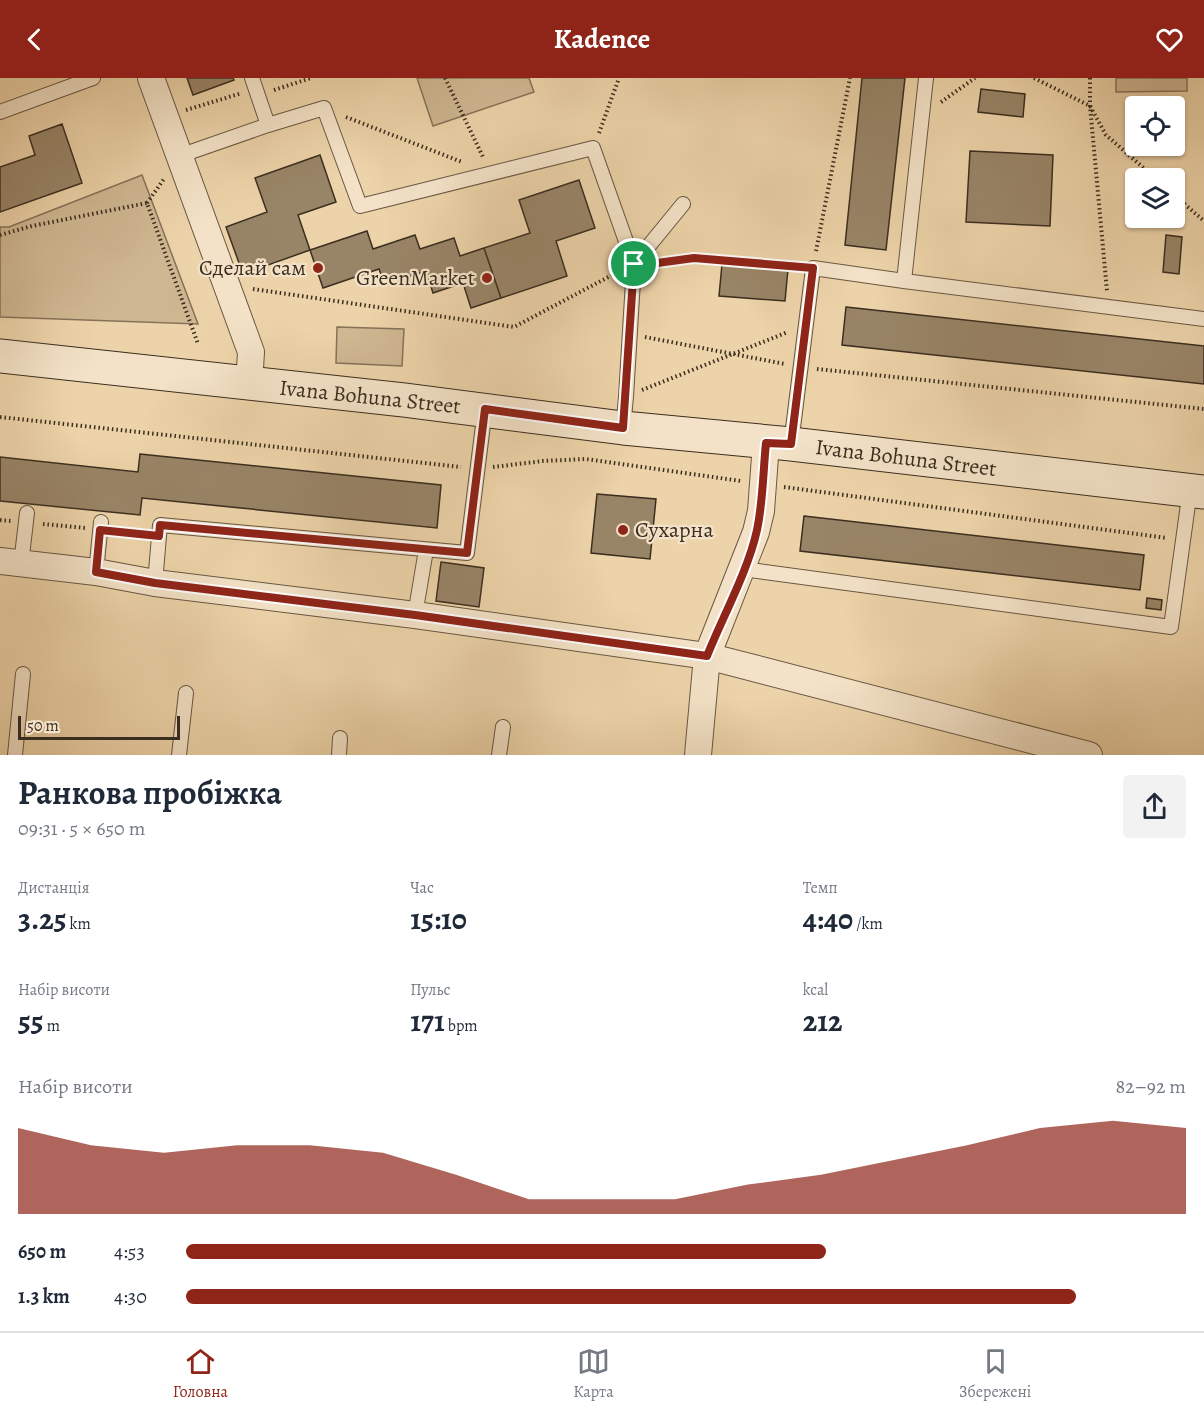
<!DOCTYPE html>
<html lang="uk">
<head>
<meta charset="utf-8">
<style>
  body { margin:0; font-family:Alegreya,serif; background:#f2f2f3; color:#1f2937; height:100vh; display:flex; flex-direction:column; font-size:22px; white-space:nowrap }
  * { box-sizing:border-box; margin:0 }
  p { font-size:20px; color:#747a83 }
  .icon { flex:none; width:33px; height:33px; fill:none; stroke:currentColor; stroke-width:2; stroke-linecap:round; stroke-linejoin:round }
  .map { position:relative; height:677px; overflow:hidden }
  .drawer { display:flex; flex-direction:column; background:#fff; flex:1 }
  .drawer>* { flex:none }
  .tools { position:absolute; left:1125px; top:18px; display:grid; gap:12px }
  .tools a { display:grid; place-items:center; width:60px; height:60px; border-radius:6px; background:#fff; box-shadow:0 2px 4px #0004; font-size:30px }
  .scale { position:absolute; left:18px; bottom:15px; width:162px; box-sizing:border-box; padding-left:6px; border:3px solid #3b2e20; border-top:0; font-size:16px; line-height:21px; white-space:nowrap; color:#3b2e20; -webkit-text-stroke:4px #f3e2c7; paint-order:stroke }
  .pin { position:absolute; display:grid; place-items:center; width:51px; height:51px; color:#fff; margin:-26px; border:3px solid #fff; border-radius:50%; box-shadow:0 2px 6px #0007 }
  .round { display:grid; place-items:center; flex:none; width:63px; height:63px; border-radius:6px; background:#f2f2f3 }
  .head { display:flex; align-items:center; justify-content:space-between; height:102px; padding:0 18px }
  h1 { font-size:33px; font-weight:700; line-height:45px }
  .figures { display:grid; grid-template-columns:repeat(3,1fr); gap:9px; height:102px; padding:6px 18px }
  .figures div { display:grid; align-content:center }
  .figures b { font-size:30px; font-weight:700 }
  .figures small { font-size:16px; font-weight:400 }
  .figures p { font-size:16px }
  .chart { height:168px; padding:12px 18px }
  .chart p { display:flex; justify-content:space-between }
  .chart svg { width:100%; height:108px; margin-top:6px; fill:#8f2418; opacity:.7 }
  ul { padding:0 18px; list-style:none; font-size:20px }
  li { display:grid; grid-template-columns:96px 72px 1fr; align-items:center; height:45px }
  li i { height:15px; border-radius:8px; background:#8f2418 }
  header { display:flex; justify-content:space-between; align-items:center; height:78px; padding:0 18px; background:#8f2418; color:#fff; font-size:27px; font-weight:700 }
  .menu { display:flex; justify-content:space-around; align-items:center; height:84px; border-top:2px solid #e0e1e3; background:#fff; font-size:16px; color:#747a83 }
  .menu a { display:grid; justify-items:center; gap:3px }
  .menu .current { color:#8f2418 }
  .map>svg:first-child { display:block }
  .green { fill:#cfb792; stroke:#857259; stroke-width:1.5 }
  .building { fill:#988467; stroke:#3b2e20; stroke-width:1.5 }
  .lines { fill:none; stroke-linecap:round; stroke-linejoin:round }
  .lane-casing { stroke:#685742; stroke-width:16 }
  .street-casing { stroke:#685742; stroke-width:28 }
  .secondary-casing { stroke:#3b2e20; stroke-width:35 }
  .path { stroke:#3b2e20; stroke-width:4; stroke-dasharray:1.5 3; stroke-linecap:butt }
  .lane { stroke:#f3e2c7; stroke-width:14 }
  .street { stroke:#f3e2c7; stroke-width:26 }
  .secondary { stroke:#f3e2c7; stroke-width:33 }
  .route-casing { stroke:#fff; stroke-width:12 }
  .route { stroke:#8f2418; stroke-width:8 }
  .poi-dot { fill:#8f2418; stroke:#f3e2c7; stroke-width:2 }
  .labels { text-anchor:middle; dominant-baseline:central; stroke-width:4.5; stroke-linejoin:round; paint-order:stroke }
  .poi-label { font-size:22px; fill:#3b2e20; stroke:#f3e2c7; text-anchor:end }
  .street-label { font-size:22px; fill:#3b2e20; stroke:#f3e2c7 }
</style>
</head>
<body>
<header><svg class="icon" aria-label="back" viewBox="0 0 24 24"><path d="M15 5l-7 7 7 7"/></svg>Kadence<svg class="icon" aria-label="heart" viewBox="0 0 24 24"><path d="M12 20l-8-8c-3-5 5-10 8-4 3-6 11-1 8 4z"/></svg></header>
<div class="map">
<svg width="1204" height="677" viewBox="0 0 1204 677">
  <rect width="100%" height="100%" fill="#edd3a9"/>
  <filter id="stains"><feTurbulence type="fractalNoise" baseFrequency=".00333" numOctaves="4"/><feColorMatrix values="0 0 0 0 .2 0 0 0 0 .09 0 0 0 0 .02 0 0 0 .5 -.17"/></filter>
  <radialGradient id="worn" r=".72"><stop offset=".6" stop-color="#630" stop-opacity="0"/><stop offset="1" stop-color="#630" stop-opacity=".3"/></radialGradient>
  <path class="green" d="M 417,0 L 529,0 L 534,14 L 433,48 Z
    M 1116,0 L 1187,0 L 1187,13 L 1116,14 Z
    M 142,97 L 198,246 L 0,239 L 0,149 L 9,149 Z
    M 337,249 L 404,251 L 402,288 L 336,285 Z"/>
  <path class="building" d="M 187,0 L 233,0 L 234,2 L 193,17 Z
    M 862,0 L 905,0 L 886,172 L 845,167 Z
    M 981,11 L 1025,16 L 1023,39 L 978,34 Z
    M 62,46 L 82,105 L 0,134 L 0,89 L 35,77 L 29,58 Z
    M 970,73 L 1053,77 L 1050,148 L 966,144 Z
    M 320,77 L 336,124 L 298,137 L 310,172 L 243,196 L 226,149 L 267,134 L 255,100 Z
    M 579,102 L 595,150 L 556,163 L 567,198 L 501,220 L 484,170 L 530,155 L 519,122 Z
    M 367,153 L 373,171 L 415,157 L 420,171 L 454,160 L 460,178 L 484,170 L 501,220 L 471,230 L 463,205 L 433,215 L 426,193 L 385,207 L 379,191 L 323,210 L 310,172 Z
    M 1166,157 L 1182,159 L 1179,196 L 1163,194 Z
    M 722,186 L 788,191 L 785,223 L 719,218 Z
    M 846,229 L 1204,268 L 1204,306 L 842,267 Z
    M 140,376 L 441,407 L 437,450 L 142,420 L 140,437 L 0,423 L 0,379 L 138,394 Z
    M 597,416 L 656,421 L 650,481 L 591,475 Z
    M 804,438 L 1144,477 L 1140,512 L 800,473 Z
    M 441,484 L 484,490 L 479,529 L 436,523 Z
    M 1147,520 L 1162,522 L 1161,532 L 1146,530 Z"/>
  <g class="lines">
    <defs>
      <path id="lane" d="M 0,34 L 93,0
        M 268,47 L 324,30 L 360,128 L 593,70 L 634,186 L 626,319 L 623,350
        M 179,78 L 268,47 L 252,0
        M 634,186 L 683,126
        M 904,203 L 926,0
        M 791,366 L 813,190 L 904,203 L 1204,241
        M 21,486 L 27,435
        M 743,491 L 1171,549 L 1190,412
        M 96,494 L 101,444
        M 155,505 L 160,447 L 467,475 L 485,331
        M 415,537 L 426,472
        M 15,677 L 23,596
        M 179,677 L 186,615
        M 339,677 L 340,660
        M 499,677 L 503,649"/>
      <path id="street" d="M 151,0 L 251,274 L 249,307
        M 0,483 L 96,494 L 155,505 L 415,537 L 707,578 L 1089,677
        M 698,677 L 707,578 L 756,454 L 761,433 L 766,365"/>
      <path id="secondary" d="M 0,278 L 404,322 L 623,350 L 791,366 L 1204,414"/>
    </defs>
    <use href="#lane" class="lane-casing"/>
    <use href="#street" class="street-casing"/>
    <use href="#secondary" class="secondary-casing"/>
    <path class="path" d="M 445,0 L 484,81
      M 1034,0 L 1090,28 L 1106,57 L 1155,100
      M 1090,0 L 1090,28 L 1107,213
      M 274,12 L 311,0
      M 941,24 L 975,0
      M 186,32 L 242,15
      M 346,39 L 462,84
      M 599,55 L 619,0
      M 1174,117 L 1204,143
      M 147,125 L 164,101
      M 0,157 L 32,148 L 147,125 L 198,266
      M 816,173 L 850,0
      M 657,185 L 694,180 L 796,188
      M 253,211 L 514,249 L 616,195
      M 645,259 L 785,286
      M 817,291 L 1204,331
      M 642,312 L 788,254
      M 0,339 L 461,389
      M 493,389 L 543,383 L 586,381 L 741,403
      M 784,409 L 1167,460
      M 0,442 L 11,443
      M 43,446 L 86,450
      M 117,454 L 143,456"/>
    <use href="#lane" class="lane"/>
    <use href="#street" class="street"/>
    <use href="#secondary" class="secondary"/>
  </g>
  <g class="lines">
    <defs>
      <path id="route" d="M 694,180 L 813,190 L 791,366 L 766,365 C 763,394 763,424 757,452 C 748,493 723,538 707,578 L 415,537 L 155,505 L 96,494 L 100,452 L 159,458 L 160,447 L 467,475 L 485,331 L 623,350 L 634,186 L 657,185 Z"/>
    </defs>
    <use href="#route" class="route-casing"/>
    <use href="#route" class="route"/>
  </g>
  <g class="poi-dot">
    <circle cx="318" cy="190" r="6"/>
    <circle cx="487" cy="200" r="6"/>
    <circle cx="623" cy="452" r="6"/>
  </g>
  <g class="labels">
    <g class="poi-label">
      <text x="306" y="190">Сделай сам</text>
      <text x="475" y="200">GreenMarket</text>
      <text x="635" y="452" text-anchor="start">Сухарна</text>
    </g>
    <g class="street-label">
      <text transform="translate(370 319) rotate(6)">Ivana Bohuna Street</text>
      <text transform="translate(906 380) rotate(7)">Ivana Bohuna Street</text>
    </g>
  </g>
  <rect width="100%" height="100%" filter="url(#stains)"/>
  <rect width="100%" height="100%" fill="url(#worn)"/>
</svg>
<div class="tools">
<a><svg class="icon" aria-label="locate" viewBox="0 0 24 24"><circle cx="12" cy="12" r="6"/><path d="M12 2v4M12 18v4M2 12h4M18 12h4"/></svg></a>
<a><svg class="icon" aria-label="layers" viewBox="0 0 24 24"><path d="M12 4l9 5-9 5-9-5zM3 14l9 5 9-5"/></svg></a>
</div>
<div class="scale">50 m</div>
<div class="pin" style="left:634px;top:186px;background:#1e9e55"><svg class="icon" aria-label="arrive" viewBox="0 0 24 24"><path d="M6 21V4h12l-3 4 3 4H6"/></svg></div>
</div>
<section class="drawer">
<div class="head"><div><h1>Ранкова пробіжка</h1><p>09:31 · 5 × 650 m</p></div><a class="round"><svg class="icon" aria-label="share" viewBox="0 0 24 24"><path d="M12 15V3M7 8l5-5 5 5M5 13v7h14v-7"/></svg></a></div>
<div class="figures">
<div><p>Дистанція</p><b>3.25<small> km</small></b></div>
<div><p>Час</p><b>15:10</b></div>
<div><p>Темп</p><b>4:40<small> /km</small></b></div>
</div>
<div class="figures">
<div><p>Набір висоти</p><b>55<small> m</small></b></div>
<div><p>Пульс</p><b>171<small> bpm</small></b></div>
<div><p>kcal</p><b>212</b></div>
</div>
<div class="chart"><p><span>Набір висоти</span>82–92 m</p>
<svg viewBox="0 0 160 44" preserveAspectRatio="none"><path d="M0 44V9L10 16L20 19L30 16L40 16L50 19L60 28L70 38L80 38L90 38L100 32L110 28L120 22L130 16L140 9L150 6L160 9V44z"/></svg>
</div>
<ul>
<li><b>650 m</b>4:53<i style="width:64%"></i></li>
<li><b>1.3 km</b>4:30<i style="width:89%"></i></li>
</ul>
</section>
<nav class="menu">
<a class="current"><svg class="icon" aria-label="home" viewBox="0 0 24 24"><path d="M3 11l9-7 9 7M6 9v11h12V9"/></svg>Головна</a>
<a><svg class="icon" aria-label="map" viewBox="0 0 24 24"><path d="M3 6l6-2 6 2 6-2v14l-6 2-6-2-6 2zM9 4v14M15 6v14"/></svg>Карта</a>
<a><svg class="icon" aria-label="saved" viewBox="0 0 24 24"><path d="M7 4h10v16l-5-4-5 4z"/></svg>Збережені</a>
</nav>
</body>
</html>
